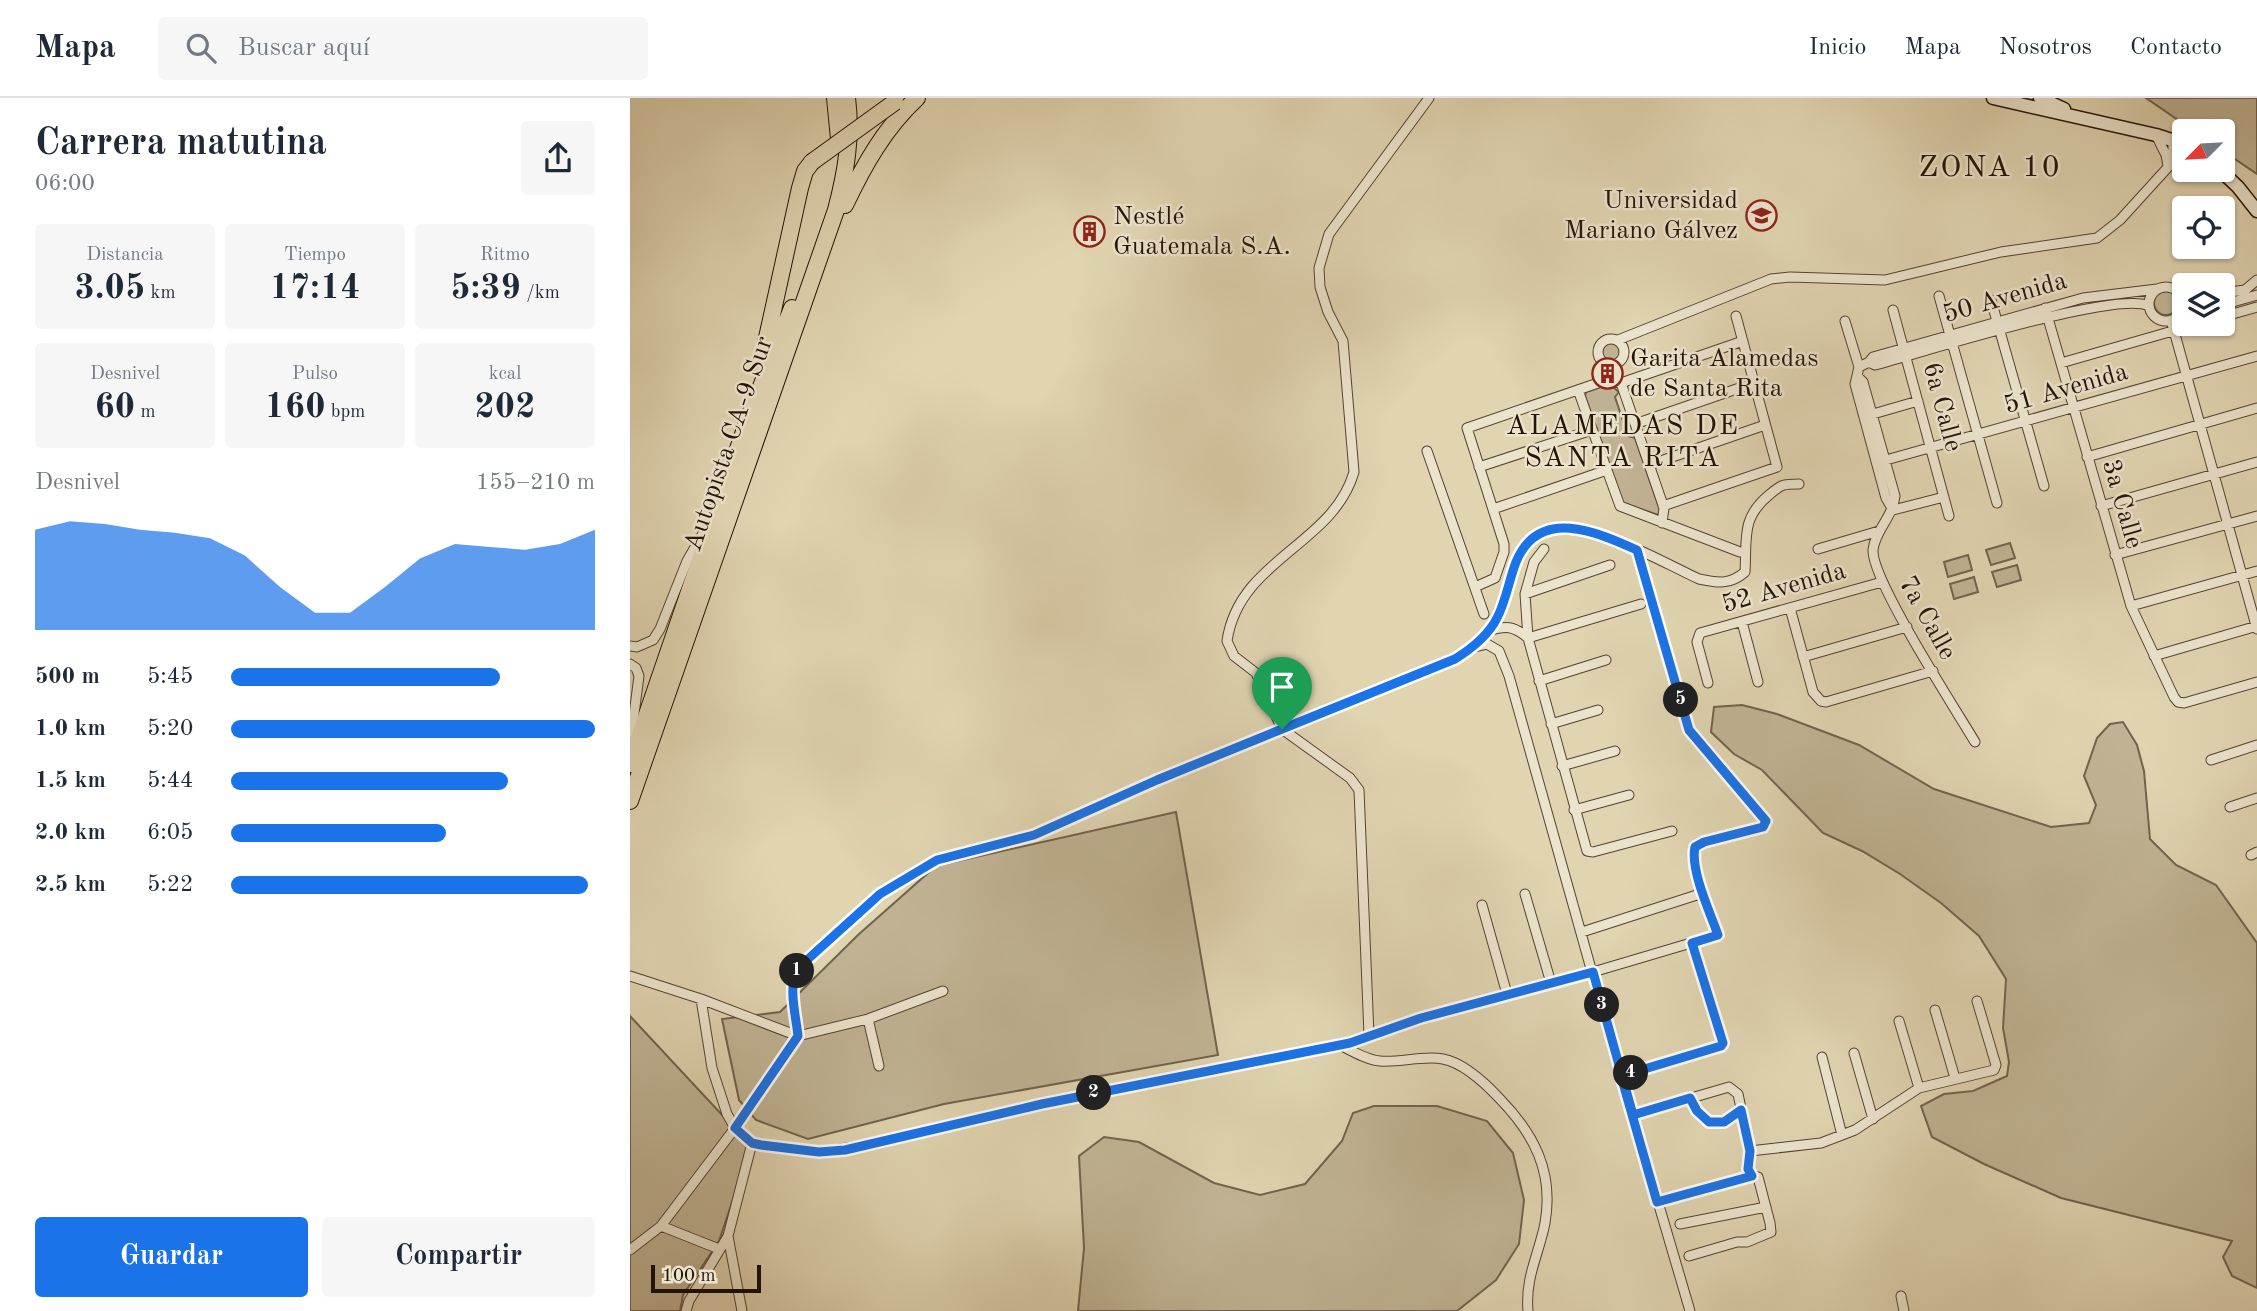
<!DOCTYPE html>
<html lang="es">
<head>
<meta charset="utf-8">
<style>
  body { margin:0; font-family:"Old Standard TT",serif; background:#f6f6f7; color:#1f2937; height:100vh; display:flex; flex-direction:column; font-size:26px; white-space:nowrap }
  * { box-sizing:border-box; margin:0 }
  p { font-size:23px; color:#747a83 }
  .icon { flex:none; width:38px; height:38px; fill:none; stroke:currentColor; stroke-width:2; stroke-linecap:round; stroke-linejoin:round }
  .map { position:relative; flex:1; overflow:hidden }
  .sheet { display:flex; flex-direction:column; background:#fff; width:630px }
  .sheet>* { flex:none }
  .needle { width:46px; rotate:246deg }
  .controls { position:absolute; left:1542px; top:21px; display:grid; gap:14px }
  .controls a { display:grid; place-items:center; width:63px; height:63px; border-radius:7px; background:#fff; box-shadow:0 2px 5px #0004; font-size:35px }
  .scale { position:absolute; left:21px; bottom:18px; width:110px; box-sizing:border-box; padding-left:7px; border:4px solid #251306; border-top:0; font-size:19px; line-height:24px; white-space:nowrap; color:#251306; -webkit-text-stroke:5px #ebe3cc; paint-order:stroke }
  .pin { position:absolute; display:grid; place-items:center; width:60px; height:60px; color:#fff; margin:-72px -30px; border-radius:50% 50% 50% 0; rotate:-45deg; box-shadow:0 0 7px #0007 }
  .pin .icon { rotate:45deg }
  .km { position:absolute; width:35px; height:35px; margin:-18px; border-radius:50%; background:#222; color:#fff; font-size:19px; line-height:35px; text-align:center }
  .round { display:grid; place-items:center; flex:none; width:74px; height:74px; border-radius:7px; background:#f6f6f7 }
  .head { display:flex; align-items:center; justify-content:space-between; height:119px; padding:0 35px }
  h1 { font-size:38px; font-weight:700; line-height:52px }
  .figures { display:grid; grid-template-columns:repeat(3,1fr); gap:10px; height:119px; padding:7px 35px }
  .figures div { display:grid; align-content:center; border-radius:7px; background:#f6f6f7; text-align:center }
  .figures b { font-size:35px; font-weight:700 }
  .figures small { font-size:19px; font-weight:400 }
  .figures p { font-size:19px }
  .chart { height:196px; padding:14px 35px }
  .chart p { display:flex; justify-content:space-between }
  .chart svg { width:100%; height:126px; margin-top:7px; fill:#1a73e8; opacity:.7 }
  .button { display:flex; gap:14px; margin-top:auto; padding:14px 35px }
  .button a { flex:1; height:80px; border-radius:7px; background:#1a73e8; color:#fff; font-size:28px; font-weight:700; line-height:80px; text-align:center }
  .button a+a { background:#f6f6f7; color:#1f2937 }
  ul { padding:0 35px; list-style:none; font-size:23px }
  li { display:grid; grid-template-columns:112px 84px 1fr; align-items:center; height:52px }
  li i { height:18px; border-radius:9px; background:#1a73e8 }
  header { display:flex; align-items:center; gap:42px; box-sizing:border-box; height:98px; padding:0 35px; background:#fff; border-bottom:2px solid #e0e1e3 }
  header strong { font-size:33px }
  nav { display:flex; gap:38px; margin-inline-start:auto; font-size:24px }
  .search { width:490px; height:63px; background:#f6f6f7; display:flex; align-items:center; gap:18px; box-sizing:border-box; padding:0 24px; border-radius:7px; color:#747a83; font-size:26px }
  main { display:flex; flex:1; min-height:0 }
  .map>svg:first-child { display:block }
  .green { fill:#c0b394; stroke:#72634d; stroke-width:2 }
  .lines { fill:none; stroke-linecap:round; stroke-linejoin:round }
  .street-casing { stroke:#544331; stroke-width:11 }
  .secondary-casing { stroke:#251306; stroke-width:15 }
  .highway-casing { stroke:#251306; stroke-width:18 }
  .street { stroke:#ebe3cc; stroke-width:9 }
  .secondary { stroke:#ebe3cc; stroke-width:12 }
  .highway { stroke:#e0d4b1; stroke-width:16 }
  .highway-bridge-casing { stroke:#251306; stroke-width:18; stroke-linecap:butt }
  .highway-bridge { stroke:#e0d4b1; stroke-width:16 }
  .route-casing { stroke:#fff; stroke-width:14 }
  .route { stroke:#1a73e8; stroke-width:9 }
  .labels { text-anchor:middle; dominant-baseline:central; stroke-width:5; stroke-linejoin:round; paint-order:stroke }
  .poi-label { font-size:26px; fill:#251306; stroke:#ebe3cc; text-anchor:start }
  .street-label { font-size:26px; fill:#251306; stroke:#ebe3cc }
  .neighbourhood-label { font-size:28px; letter-spacing:2px; fill:#251306; stroke:#ebe3cc }
  .quarter-label { font-size:30px; letter-spacing:2px; fill:#251306; stroke:#ebe3cc }
</style>
</head>
<body>
<header>
<strong>Mapa</strong>
<div class="search"><svg class="icon" aria-label="search" viewBox="0 0 24 24"><circle cx="10" cy="10" r="6"/><path d="M15 15l6 6"/></svg>Buscar aquí</div>
<nav><a>Inicio</a><a>Mapa</a><a>Nosotros</a><a>Contacto</a></nav>
</header>
<main>
<section class="sheet">
<div class="head"><div><h1>Carrera matutina</h1><p>06:00</p></div><a class="round"><svg class="icon" aria-label="share" viewBox="0 0 24 24"><path d="M12 15V3M7 8l5-5 5 5M5 13v7h14v-7"/></svg></a></div>
<div class="figures">
<div><p>Distancia</p><b>3.05<small> km</small></b></div>
<div><p>Tiempo</p><b>17:14</b></div>
<div><p>Ritmo</p><b>5:39<small> /km</small></b></div>
</div>
<div class="figures">
<div><p>Desnivel</p><b>60<small> m</small></b></div>
<div><p>Pulso</p><b>160<small> bpm</small></b></div>
<div><p>kcal</p><b>202</b></div>
</div>
<div class="chart"><p><span>Desnivel</span>155–210 m</p>
<svg viewBox="0 0 160 44" preserveAspectRatio="none"><path d="M0 44V9L10 6L20 7L30 9L40 10L50 12L60 18L70 29L80 38L90 38L100 29L110 19L120 14L130 15L140 16L150 14L160 9V44z"/></svg>
</div>
<ul>
<li><b>500 m</b>5:45<i style="width:74%"></i></li>
<li><b>1.0 km</b>5:20<i style="width:100%"></i></li>
<li><b>1.5 km</b>5:44<i style="width:76%"></i></li>
<li><b>2.0 km</b>6:05<i style="width:59%"></i></li>
<li><b>2.5 km</b>5:22<i style="width:98%"></i></li>
</ul>
<div class="button"><a>Guardar</a><a>Compartir</a></div>
</section>
<div class="map">
<svg width="1627" height="1213" viewBox="0 0 1627 1213">
  <rect width="100%" height="100%" fill="#e0d4b1"/>
  <filter id="stains"><feTurbulence type="fractalNoise" baseFrequency=".00286" numOctaves="4"/><feColorMatrix values="0 0 0 0 .2 0 0 0 0 .09 0 0 0 0 .02 0 0 0 .5 -.17"/></filter>
  <radialGradient id="worn" r=".72"><stop offset=".6" stop-color="#630" stop-opacity="0"/><stop offset="1" stop-color="#630" stop-opacity=".3"/></radialGradient>
  <path class="green" d="M 1516,0 L 1627,0 L 1627,76 L 1593,53 L 1592,33 L 1564,33 Z
    M1524 205a12 12 0 1 1 24 0a12 12 0 1 1-24 0Z
    M971 254a10 10 0 1 1 20 0a10 10 0 1 1-20 0Z
    M 979,286 L 989,294 L 985,299 L 998,338 L 1005,340 L 1030,412 L 1028,417 L 993,405 L 955,298 L 956,294 Z
    M 1380,445 L 1385,460 L 1361,467 L 1356,452 Z
    M 1338,457 L 1342,472 L 1318,479 L 1314,464 Z
    M 1387,467 L 1391,482 L 1367,489 L 1362,474 Z
    M 1344,479 L 1348,494 L 1324,501 L 1320,486 Z
    M 1112,607 L 1147,616 L 1229,647 L 1304,691 L 1421,729 L 1459,725 L 1466,707 L 1454,678 L 1467,640 L 1480,626 L 1493,624 L 1507,647 L 1514,673 L 1520,741 L 1546,767 L 1586,787 L 1627,845 L 1627,1190 L 1602,1178 L 1593,1159 L 1602,1143 L 1431,1100 L 1354,1066 L 1302,1039 L 1291,1008 L 1314,996 L 1343,993 L 1377,978 L 1379,964 L 1373,930 L 1376,881 L 1349,838 L 1311,805 L 1270,776 L 1232,753 L 1193,735 L 1132,672 L 1104,656 L 1081,634 L 1084,609 Z
    M 546,714 L 588,957 L 314,1006 L 178,1041 L 126,1022 L 109,1002 L 92,921 L 150,914 L 228,837 L 306,768 Z
    M 0,918 L 121,1048 L 89,1143 L 53,1197 L 50,1213 L 0,1213 Z
    M 744,1008 L 807,1008 L 857,1023 L 883,1055 L 894,1102 L 889,1146 L 866,1182 L 827,1213 L 448,1213 L 454,1150 L 449,1058 L 474,1039 L 509,1044 L 584,1085 L 630,1097 L 675,1086 L 712,1043 L 723,1015 Z"/>
  <g class="lines">
    <defs>
      <path id="street" d="M 1526,37 L 1536,57 L 1538,68
        M1519 206a17 17 0 1 1 34 0a17 17 0 1 1-34 0Z
        M 1592,195 L 1615,192 L 1627,182
        M 1309,198 L 1367,405
        M 1361,202 L 1414,388
        M 1592,207 L 1627,197
        M 1415,210 L 1501,508 L 1544,599 L 1548,604 L 1554,605 L 1627,584
        M 1263,212 L 1319,418
        M 1592,219 L 1627,209
        M 1541,222 L 1627,531
        M 1215,223 L 1229,269 L 1225,286 L 1256,400 L 1263,412
        M968 254a13 13 0 1 1 26 0a13 13 0 1 1-26 0Z
        M 988,242 L 1141,181 L 1160,179 L 1255,182 L 1371,154 L 1467,140 L 1490,122 L 1540,67 L 1543,62 L 1543,42
        M 1239,264 L 1245,267 C 1290,255 1487,192 1519,208
        M 1431,265 L 1567,226
        M 984,267 L 984,277 L 991,285 L 1034,410 L 1032,425
        M 1229,269 L 1239,264 L 1243,259 L 1453,200 L 1527,191
        M 1227,278 L 1233,284 L 1265,398 C 1262,421 1245,432 1243,452 C 1241,481 1326,612 1345,644
        M 948,292 L 990,408 L 1110,454
        M 1243,316 L 1288,303
        M 1005,326 L 1124,285
        M 797,353 L 854,516
        M 1457,359 L 1627,310
        M 1256,362 L 1627,258
        M 1019,367 L 1135,327
        M 849,369 L 962,332
        M 1033,408 L 1147,369 L 1106,218
        M 1471,408 L 1627,364
        M 863,411 L 977,372
        M 1263,412 L 1314,399
        M 1188,451 L 1249,433
        M 1485,457 L 1627,418
        M 980,467 L 895,496 L 898,540 L 1011,506
        M 845,489 L 865,480 L 874,454 L 874,446 L 837,330 L 968,285 L 976,283 L 991,285 L 1113,243
        M 895,496 L 904,464 L 914,451
        M 1501,508 L 1627,473
        M 1160,510 L 1183,594 L 1191,603 L 1196,604 L 1303,573
        M 1112,524 L 1128,584
        M 857,533 C 876,528 883,527 898,540 L 957,753 L 963,754 L 1042,733
        M 0,548 L 7,549 L 23,542 L 30,531 L 57,463 L 75,432
        M 845,549 L 857,546 L 869,553 L 879,578 L 991,978 L 1060,1213
        M 1524,558 L 1627,528
        M 1173,559 L 1277,529
        M 0,566 L 6,570 L 9,578 L 0,647
        M 909,583 L 976,562
        M 1078,585 L 1067,544 L 1070,535 L 1252,484
        M 921,626 L 968,612
        M 1581,662 L 1627,647
        M 932,668 L 985,653
        M 1600,709 L 1627,700
        M 944,712 L 999,697
        M 1621,757 L 1627,754
        M 895,796 L 921,885
        M 852,807 L 877,896
        M 952,834 L 1073,795
        M 0,878 L 71,901 L 168,938 L 238,921 L 313,893
        M 71,901 L 82,970 L 97,1016 L 105,1030 L 122,1045 L 189,1054 L 246,1046 L 412,1006 L 720,945 L 791,920 L 963,874 L 1088,837 C 1080,814 1060,772 1064,749 L 1074,744 L 1133,729 L 1136,723 L 1060,632 L 1007,451
        M 1305,912 L 1325,980
        M 238,921 L 249,968
        M 1269,923 L 1289,990
        M 739,937 L 729,692 L 720,680 L 652,631 L 626,575 L 604,558 L 597,543 C 609,461 703,447 724,374 L 713,243 L 698,214 L 690,189 L 689,170 L 699,136 L 799,0
        M 710,947 C 722,953 737,962 750,963 C 770,965 793,957 813,961 C 834,965 856,986 870,1001 C 904,1036 924,1074 915,1125 C 909,1156 895,1179 898,1213
        M 1224,955 L 1243,1021
        M 1192,959 L 1212,1037
        M 991,978 L 1091,948 L 1093,945 L 1062,845
        M 1060,1000 L 1067,1013 L 1079,1024 L 1094,1024 L 1111,1012
        M 1003,1017 L 1099,989 L 1108,996 L 1120,1053 L 1118,1071 L 1122,1078
        M 1120,1053 L 1191,1045 L 1225,1032 L 1289,990 L 1364,972 L 1366,967 L 1347,903
        M 1027,1104 L 1122,1078 L 1128,1079 L 1140,1125 L 1141,1134 L 1117,1144 L 1107,1144 L 1059,1158
        M 1050,1126 L 1136,1109
        M 31,1128 L 89,1151
        M 98,1138 L 112,1213
        M 0,1152 L 31,1128 L 105,1030 L 168,938 C 166,918 158,890 167,871 L 250,796 L 307,762 L 404,737 L 527,682 L 825,561 C 860,539 867,522 879,485 C 885,467 892,446 909,435 C 946,412 1033,465 1069,481 C 1088,485 1100,487 1115,474 C 1117,440 1111,420 1139,397 C 1152,386 1153,386 1169,386
        M 1271,1198 L 1274,1213
        M 56,1213 L 59,1203 L 98,1138 L 122,1045"/>
      <path id="secondary" d="M 1363,0 L 1526,37 L 1554,46
        M 1410,0 L 1434,11
        M 1590,72 L 1608,89 L 1627,113"/>
      <path id="highway" d="M 205,0 L 209,41
        M 215,107 C 234,67 254,31 287,0
        M 131,267 L 170,90 L 175,73 L 182,64
        M 0,666 L 119,319 L 162,210
        M 0,703 L 206,112 C 216,74 222,39 217,0"/>
    </defs>
    <use href="#street" class="street-casing"/>
    <use href="#secondary" class="secondary-casing"/>
    <use href="#highway" class="highway-casing"/>
    <use href="#street" class="street"/>
    <use href="#secondary" class="secondary"/>
    <use href="#highway" class="highway"/>
    <defs>
      <path id="highway-bridge" d="M 182,64 L 265,4"/>
    </defs>
    <use href="#highway-bridge" class="highway-bridge-casing"/>
    <use href="#highway-bridge" class="highway-bridge"/>
  </g>
  <g class="lines">
    <defs>
      <path id="route" d="M 652,631 L 527,682 L 404,737 L 307,762 L 250,796 L 167,871 C 158,890 166,918 168,938 L 105,1030 L 122,1045 L 131,1047 L 189,1054 L 215,1052 L 412,1006 L 720,945 L 791,920 L 963,874 L 1003,1017 L 1060,1000 L 1067,1013 L 1079,1024 L 1094,1024 L 1111,1012 L 1120,1053 L 1118,1071 L 1122,1078 L 1027,1104 L 991,978 L 1091,948 L 1093,945 L 1062,845 L 1088,837 C 1080,814 1060,772 1065,749 L 1074,744 L 1133,729 L 1136,723 L 1059,632 L 1007,452 C 967,434 909,408 886,464 C 879,482 876,503 867,520 C 858,538 841,551 825,561 L 652,631"/>
    </defs>
    <use href="#route" class="route-casing"/>
    <use href="#route" class="route"/>
  </g>
  <defs>
    <symbol id="university-ring" viewBox="-11 -11 22 22"><circle r="9.5" fill="#ebe3cc" stroke="#8f2418" stroke-width="1.5"/><path d="M0-5L7-2L0 1L-7-2ZM-4 1L0 2.5L4 1V4Q0 6-4 4Z" fill="#8f2418"/></symbol>
    <symbol id="building-ring" viewBox="-11 -11 22 22"><circle r="9.5" fill="#ebe3cc" stroke="#8f2418" stroke-width="1.5"/><path d="M-4-6H4V6H1V3H-1V6H-4ZM-2.5-4.3h1.7v1.8h-1.7ZM.8-4.3h1.7v1.8H.8ZM-2.5-1h1.7V.8h-1.7ZM.8-1h1.7V.8H.8Z" fill="#8f2418"/></symbol>
  </defs>
  <g fill-rule="evenodd">
    <use href="#university-ring" x="1114" y="100" width="35" height="35"/>
    <use href="#building-ring" x="442" y="116" width="35" height="35"/>
    <use href="#building-ring" x="960" y="258" width="35" height="35"/>
  </g>
  <g class="labels">
    <g class="poi-label">
      <text x="1108" y="103" text-anchor="end">Universidad<tspan x="1108" dy="30">Mariano Gálvez</tspan></text>
      <text x="483" y="119">Nestlé<tspan x="483" dy="30">Guatemala S.A.</tspan></text>
      <text x="1000" y="261">Garita Alamedas<tspan x="1000" dy="30">de Santa Rita</tspan></text>
    </g>
    <g class="street-label">
      <text transform="translate(1375 200) rotate(-16)">50 Avenida</text>
      <text transform="translate(1436 291) rotate(-16)">51 Avenida</text>
      <text transform="translate(1312 309) rotate(75)">6a Calle</text>
      <text transform="translate(99 346) rotate(-71)">Autopista CA-9 Sur</text>
      <text transform="translate(1492 406) rotate(74)">3a Calle</text>
      <text transform="translate(1154 490) rotate(-16)">52 Avenida</text>
      <text transform="translate(1297 520) rotate(61)">7a Calle</text>
    </g>
    <g class="neighbourhood-label">
      <text x="993" y="329">ALAMEDAS DE<tspan x="993" dy="32">SANTA RITA</tspan></text>
    </g>
    <g class="quarter-label">
      <text x="1360" y="70">ZONA 10</text>
    </g>
  </g>
  <rect width="100%" height="100%" filter="url(#stains)"/>
  <rect width="100%" height="100%" fill="url(#worn)"/>
</svg>
<div class="controls">
<a><svg class="needle" viewBox="-14 -14 28 28"><path d="M0-13l5 13h-10z" fill="#e53935"/><path d="M0 13l5-13h-10z" fill="#747a83"/></svg></a>
<a><svg class="icon" aria-label="locate" viewBox="0 0 24 24"><circle cx="12" cy="12" r="6"/><path d="M12 2v4M12 18v4M2 12h4M18 12h4"/></svg></a>
<a><svg class="icon" aria-label="layers" viewBox="0 0 24 24"><path d="M12 4l9 5-9 5-9-5zM3 14l9 5 9-5"/></svg></a>
</div>
<div class="scale">100 m</div>
<div class="pin" style="left:652px;top:631px;background:#1e9e55"><svg class="icon" aria-label="arrive" viewBox="0 0 24 24"><path d="M6 21V4h12l-3 4 3 4H6"/></svg></div>
<b class="km" style="left:167px;top:873px">1</b>
<b class="km" style="left:464px;top:995px">2</b>
<b class="km" style="left:972px;top:907px">3</b>
<b class="km" style="left:1001px;top:975px">4</b>
<b class="km" style="left:1051px;top:602px">5</b>
</div>
</main>
</body>
</html>
